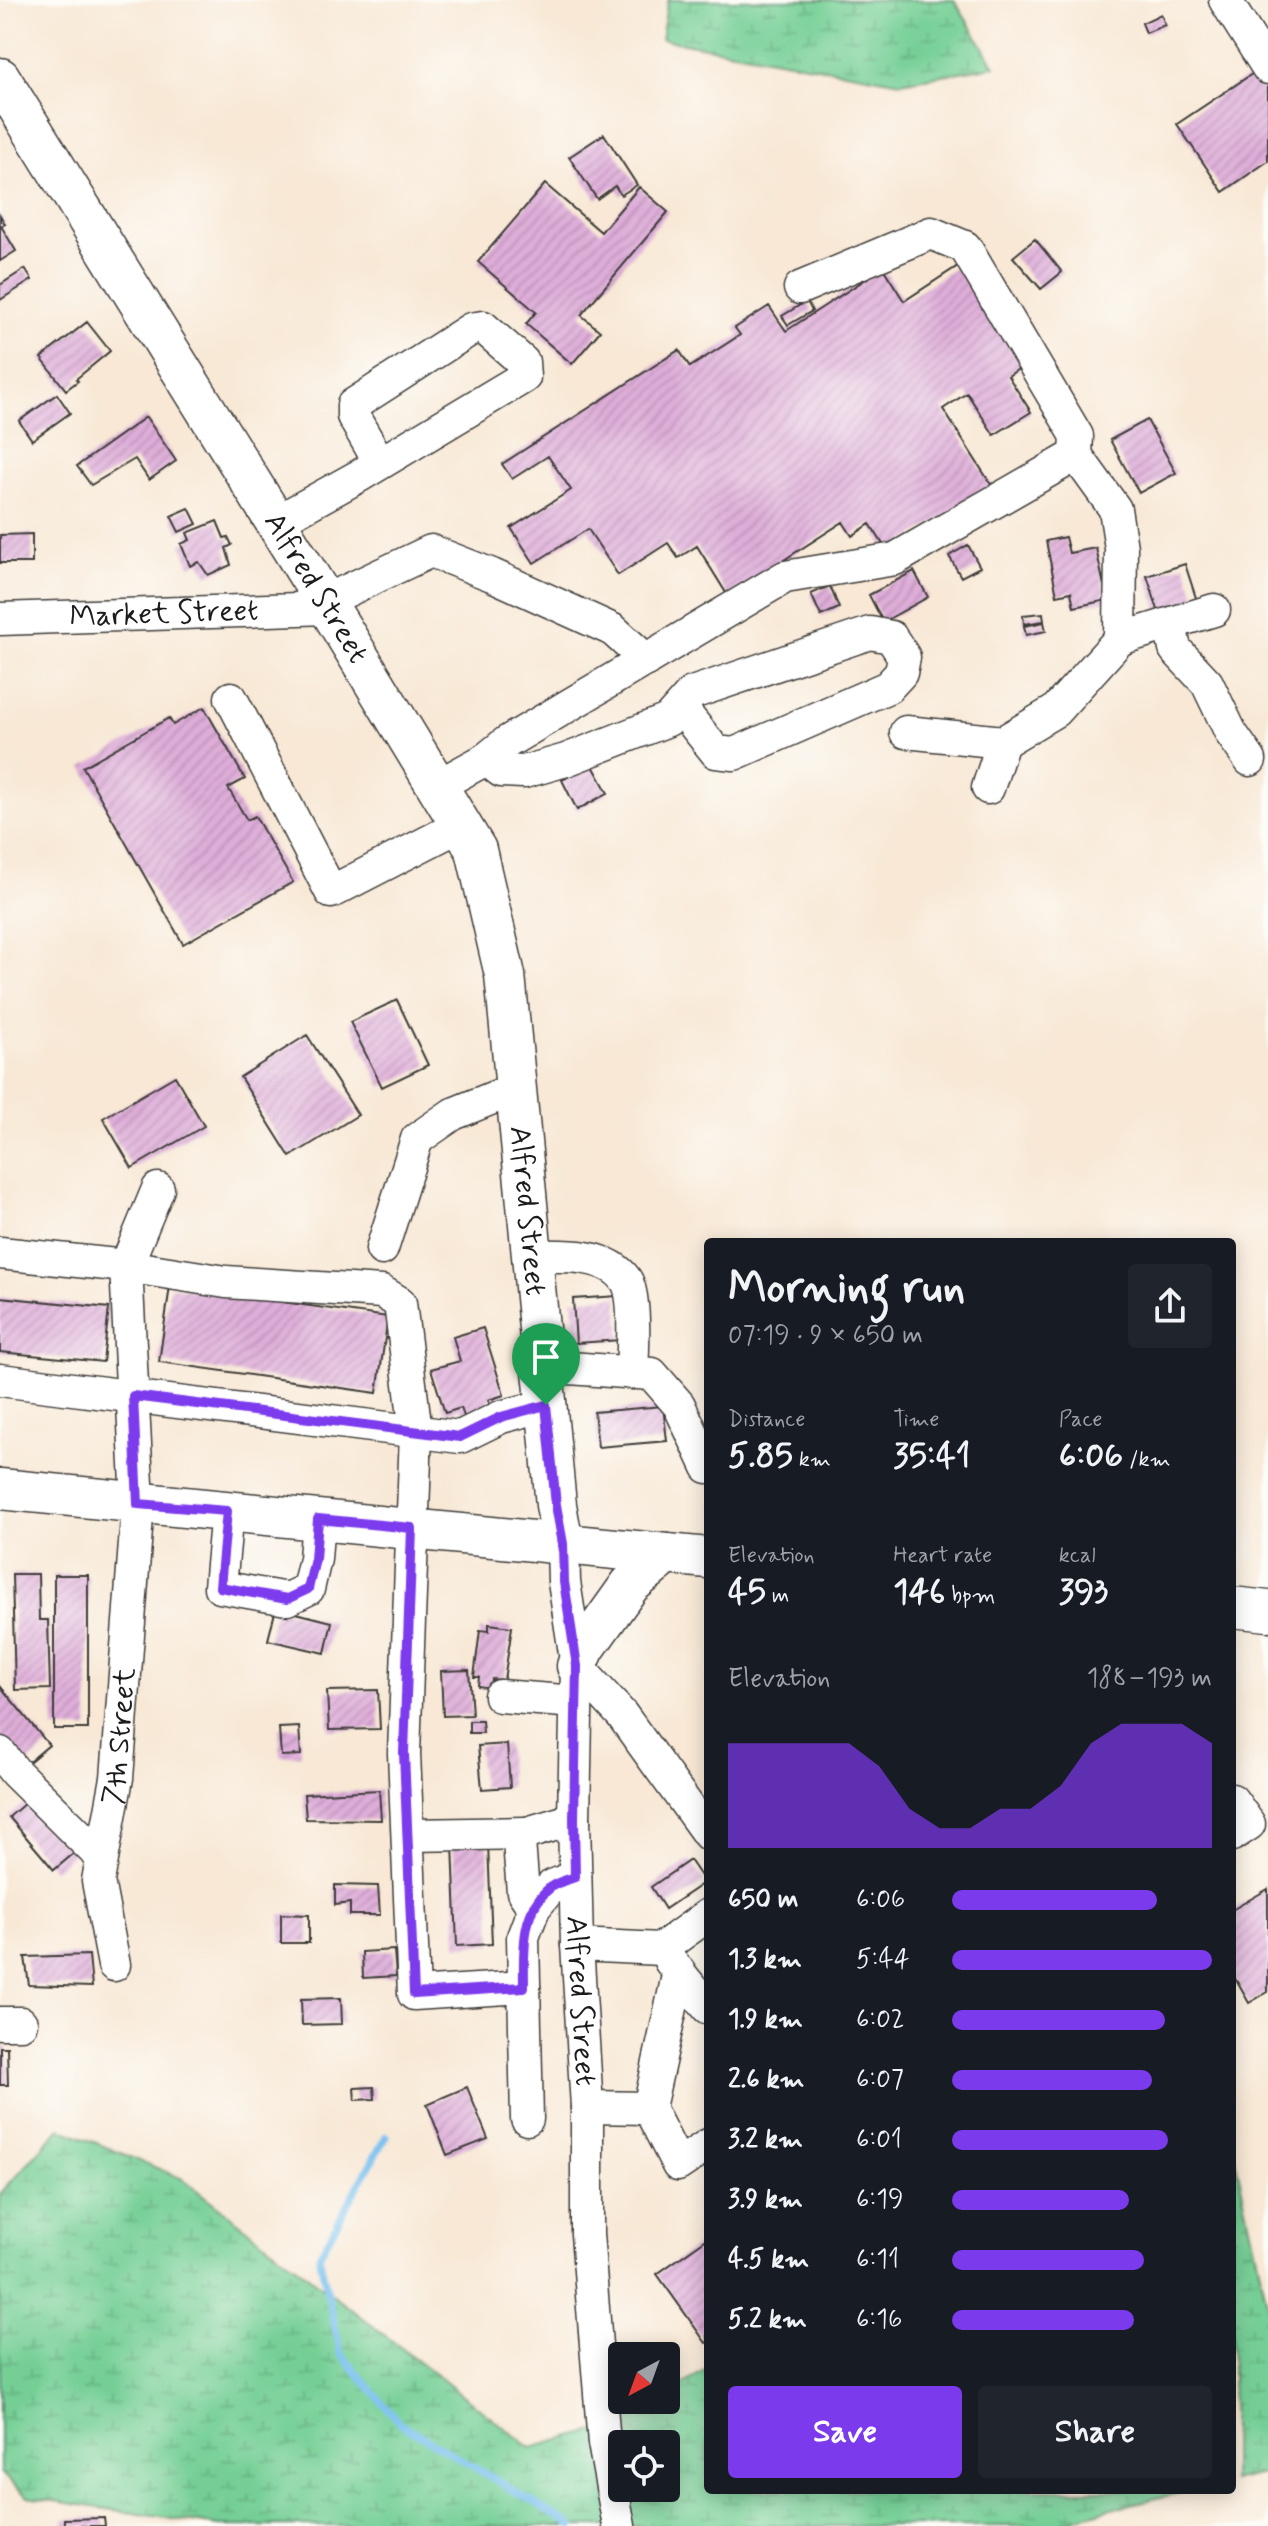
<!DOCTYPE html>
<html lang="en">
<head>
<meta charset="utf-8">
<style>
  body { margin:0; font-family:Mynerve,sans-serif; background:#20242c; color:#f1f3f6; height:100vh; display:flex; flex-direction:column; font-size:30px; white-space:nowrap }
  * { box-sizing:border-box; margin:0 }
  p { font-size:26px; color:#9ea1a6 }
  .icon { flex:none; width:44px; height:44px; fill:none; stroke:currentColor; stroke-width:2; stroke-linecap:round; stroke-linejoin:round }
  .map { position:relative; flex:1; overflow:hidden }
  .sheet { position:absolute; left:704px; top:1238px; width:532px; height:1256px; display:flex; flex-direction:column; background:#171b24; border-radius:8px; box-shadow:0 4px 20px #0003 }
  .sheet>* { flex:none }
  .needle { width:52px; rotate:221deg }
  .tools { position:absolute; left:608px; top:2342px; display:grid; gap:16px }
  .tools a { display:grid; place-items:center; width:72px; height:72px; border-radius:8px; background:#171b24; box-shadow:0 4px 20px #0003; font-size:40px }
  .pin { position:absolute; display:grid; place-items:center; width:68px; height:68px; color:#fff; margin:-82px -34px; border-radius:50% 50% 50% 0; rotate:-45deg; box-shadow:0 0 8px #0007 }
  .pin .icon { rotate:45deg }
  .round { display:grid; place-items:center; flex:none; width:84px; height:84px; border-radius:8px; background:#20242c }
  .overview { display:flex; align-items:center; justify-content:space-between; height:136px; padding:0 24px }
  h1 { font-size:44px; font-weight:700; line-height:60px }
  .figures { display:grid; grid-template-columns:repeat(3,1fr); gap:12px; height:136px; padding:8px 24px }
  .figures div { display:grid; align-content:center }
  .figures b { font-size:34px; font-weight:700 }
  .figures small { font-size:22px; font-weight:400 }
  .figures p { font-size:22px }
  .chart { height:224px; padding:16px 24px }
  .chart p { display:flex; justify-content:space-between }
  .chart svg { width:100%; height:144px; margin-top:8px; fill:#7c3aed; opacity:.7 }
  .cta { display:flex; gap:16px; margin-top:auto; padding:16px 24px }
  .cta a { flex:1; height:92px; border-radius:8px; background:#7c3aed; color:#fff; font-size:32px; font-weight:700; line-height:92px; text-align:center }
  .cta a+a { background:#20242c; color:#f1f3f6 }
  ul { padding:0 24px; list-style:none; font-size:26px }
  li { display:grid; grid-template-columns:128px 96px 1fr; align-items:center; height:60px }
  li i { height:20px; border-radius:10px; background:#7c3aed }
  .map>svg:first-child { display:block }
  .wetland { fill:url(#wetland-marsh); stroke:#487658; stroke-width:2; fill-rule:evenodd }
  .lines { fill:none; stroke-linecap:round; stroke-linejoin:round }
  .stream { stroke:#77bfef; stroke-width:7 }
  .building { fill:url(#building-hatch) }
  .minor-casing { stroke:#3d3b38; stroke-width:35 }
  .major-casing { stroke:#3d3b38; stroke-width:43 }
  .minor { stroke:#fff; stroke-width:32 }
  .major { stroke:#fff; stroke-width:40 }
  .route-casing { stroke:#fff; stroke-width:16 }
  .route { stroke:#7c3aed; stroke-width:10 }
  .labels { text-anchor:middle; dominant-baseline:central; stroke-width:7; stroke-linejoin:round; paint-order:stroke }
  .street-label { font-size:30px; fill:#1c1c1c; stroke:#fdfcf7 }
</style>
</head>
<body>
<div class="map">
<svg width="1268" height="2526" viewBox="0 0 1268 2526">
  <defs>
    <pattern id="wetland-marsh" width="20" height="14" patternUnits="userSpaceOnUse" patternTransform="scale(2)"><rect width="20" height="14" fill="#75cf95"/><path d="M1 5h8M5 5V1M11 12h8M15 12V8" fill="none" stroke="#65b180"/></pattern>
    <pattern id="building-hatch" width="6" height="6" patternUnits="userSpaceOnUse" patternTransform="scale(2)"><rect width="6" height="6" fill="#deadd9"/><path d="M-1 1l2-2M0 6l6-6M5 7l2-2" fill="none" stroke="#be94ba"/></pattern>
  </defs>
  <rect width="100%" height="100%" fill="#fdfcf7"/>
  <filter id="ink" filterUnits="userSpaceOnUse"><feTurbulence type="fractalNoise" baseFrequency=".0125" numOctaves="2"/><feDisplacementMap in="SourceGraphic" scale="16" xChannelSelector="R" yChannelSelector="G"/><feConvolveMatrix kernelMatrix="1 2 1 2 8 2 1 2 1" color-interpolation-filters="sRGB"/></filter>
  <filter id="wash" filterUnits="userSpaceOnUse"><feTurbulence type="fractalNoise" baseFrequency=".006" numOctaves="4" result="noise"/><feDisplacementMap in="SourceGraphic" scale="32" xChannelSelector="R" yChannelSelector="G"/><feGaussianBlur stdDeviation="1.8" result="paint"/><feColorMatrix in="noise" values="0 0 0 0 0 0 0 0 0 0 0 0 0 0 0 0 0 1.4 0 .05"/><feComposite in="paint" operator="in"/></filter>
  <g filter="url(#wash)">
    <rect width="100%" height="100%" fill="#f8e8d5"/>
    <path class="wetland" d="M 668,0 L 954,0 L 995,66 L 901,82 L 661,39 Z
      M 60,2128 L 181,2178 L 531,2448 L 625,2423 L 660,2400 L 666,2400 L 666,2396 L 708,2368 L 708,2490 L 1193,2490 L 1108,2509 L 1050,2526 L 219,2526 L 28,2497 L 0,2473 L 0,2194 ZM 622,2444 L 666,2444 L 666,2488 L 622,2488 Z
      M 1232,2144 L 1268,2308 L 1268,2473 L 1232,2481 Z"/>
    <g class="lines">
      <path class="stream" d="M 386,2136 L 319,2256 L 341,2354 L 400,2423 L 573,2526"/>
    </g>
    <g id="blocks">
      <path class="building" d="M 1161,14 L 1165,25 L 1146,33 L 1142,23 Z
        M 1258,70 L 1268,85 L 1268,161 L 1223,192 L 1177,124 Z
        M 604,134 L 637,185 L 621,195 L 615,186 L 597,199 L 569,157 Z
        M 545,184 L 601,232 L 639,187 L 668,212 L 581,315 L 600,331 L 572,364 L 526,324 L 536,312 L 478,262 Z
        M 0,215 L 5,224 L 1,226 L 16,251 L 0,261 Z
        M 1035,239 L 1062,272 L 1041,289 L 1013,257 Z
        M 958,266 L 1023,366 L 1008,376 L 1031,412 L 994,435 L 967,393 L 943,409 L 992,486 L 888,552 L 870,524 L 852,536 L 843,522 L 728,596 L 697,546 L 678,558 L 668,543 L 618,575 L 588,529 L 534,563 L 511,528 L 571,490 L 548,456 L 512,479 L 502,464 L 679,350 L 690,367 L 740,335 L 735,328 L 769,306 L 786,331 L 883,268 L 904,301 Z
        M 25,269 L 32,280 L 0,300 L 0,285 Z
        M 807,301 L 812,311 L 788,325 L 782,316 Z
        M 87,322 L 110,351 L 76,379 L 78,381 L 66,390 L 41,358 Z
        M 57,394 L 70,413 L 32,440 L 19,421 Z
        M 146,417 L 176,461 L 149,480 L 135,459 L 91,485 L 77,466 Z
        M 1147,420 L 1176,473 L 1139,493 L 1110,440 Z
        M 189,508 L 197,524 L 179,532 L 171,516 Z
        M 217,521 L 224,538 L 228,537 L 232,545 L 226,548 L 231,565 L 208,575 L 199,562 L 190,566 L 181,544 L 190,540 L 187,533 Z
        M 32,534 L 32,563 L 0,563 L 0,535 Z
        M 1065,537 L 1069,553 L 1096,548 L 1107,600 L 1074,607 L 1071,592 L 1057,595 L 1046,541 Z
        M 968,545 L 980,567 L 961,577 L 949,556 Z
        M 1185,564 L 1197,601 L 1159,613 L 1147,576 Z
        M 914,571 L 928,597 L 883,622 L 869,595 Z
        M 830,586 L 839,608 L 821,616 L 811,594 Z
        M 1043,613 L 1044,621 L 1024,624 L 1023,615 Z
        M 1044,622 L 1046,631 L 1026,635 L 1024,626 Z
        M 204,707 L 245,779 L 228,788 L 247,820 L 255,816 L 293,882 L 183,944 L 83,767 L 169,718 L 173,725 Z
        M 592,764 L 608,793 L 577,810 L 562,780 Z
        M 397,1000 L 428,1065 L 382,1087 L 350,1022 Z
        M 307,1035 L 358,1115 L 290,1157 L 240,1077 Z
        M 175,1076 L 204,1126 L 132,1168 L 103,1118 Z
        M 170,1286 L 388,1317 L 377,1393 L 159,1362 Z
        M 618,1296 L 621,1340 L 576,1343 L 573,1299 Z
        M 0,1297 L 109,1308 L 103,1362 L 0,1352 Z
        M 483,1328 L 504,1395 L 488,1400 L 493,1414 L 466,1422 L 461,1408 L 445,1413 L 431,1369 L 460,1361 L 453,1337 Z
        M 663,1406 L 667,1441 L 598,1447 L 594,1412 Z
        M 12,1574 L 38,1574 L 39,1620 L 48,1620 L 50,1689 L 15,1690 Z
        M 54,1575 L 88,1575 L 88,1729 L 54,1729 Z
        M 276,1608 L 332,1622 L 325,1653 L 268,1640 Z
        M 489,1624 L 512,1627 L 504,1680 L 492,1679 L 491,1688 L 478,1686 L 479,1677 L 474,1677 L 480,1630 L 489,1631 Z
        M 469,1670 L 472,1715 L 443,1716 L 441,1671 Z
        M 0,1686 L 49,1745 L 24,1766 L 0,1737 Z
        M 378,1690 L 380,1729 L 329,1730 L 327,1691 Z
        M 469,1721 L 482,1721 L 483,1733 L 469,1733 Z
        M 299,1727 L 301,1755 L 281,1756 L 279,1728 Z
        M 507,1744 L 510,1787 L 482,1789 L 478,1746 Z
        M 379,1790 L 381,1820 L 306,1819 L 304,1794 Z
        M 34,1795 L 79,1849 L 54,1870 L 9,1817 Z
        M 488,1843 L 492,1944 L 457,1946 L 453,1844 Z
        M 690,1860 L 705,1882 L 665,1909 L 651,1887 Z
        M 335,1885 L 378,1886 L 380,1915 L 350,1915 L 350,1903 L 335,1905 Z
        M 1268,1889 L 1268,1992 L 1249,2003 L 1232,1973 L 1232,1910 Z
        M 281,1914 L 309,1915 L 309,1943 L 281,1943 Z
        M 394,1950 L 396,1976 L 363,1978 L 362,1952 Z
        M 89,1955 L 92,1987 L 29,1985 L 25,1957 Z
        M 341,1998 L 342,2024 L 302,2025 L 301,1999 Z
        M 0,2047 L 7,2047 L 8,2085 L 0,2085 Z
        M 374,2087 L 375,2099 L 355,2100 L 354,2088 Z
        M 467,2087 L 488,2139 L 447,2155 L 427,2104 Z
        M 708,2238 L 708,2342 L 706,2343 L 657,2274 Z
        M 104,2518 L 105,2526 L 64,2526 L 64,2519 Z"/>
    </g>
  </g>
  <g filter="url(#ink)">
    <use href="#blocks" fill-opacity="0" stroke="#3d3b38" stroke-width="2"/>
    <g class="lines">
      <defs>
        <g id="minor">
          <path d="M 1225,0 L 1268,68"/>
          <path d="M 276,522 L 359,476 L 524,377 L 523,362 L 483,327 L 471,329 L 353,405 L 353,416 L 380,463"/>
          <path d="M 325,601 L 431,551 L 492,575 L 613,630 L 646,660"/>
          <path id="s1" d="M 0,619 L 329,608"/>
          <path d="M 1170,624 L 1175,649 L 1207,683 L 1231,733 L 1250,760"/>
          <path d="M 1120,639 L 1214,610"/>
          <path d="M 231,698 L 331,892 L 461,825"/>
          <path d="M 906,732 L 1003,742 L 1055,711 L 1120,639 L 1121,548 L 1115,509 L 1076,455"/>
          <path d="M 486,759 L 501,771 L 524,772 L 566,760 L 668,720 L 692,693 L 870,633 L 891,637 L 904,657 L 901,673 L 888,687 L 734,754 L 716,752 L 680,707"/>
          <path d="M 437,786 L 486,759 L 507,742 L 785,577 L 895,559 L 1076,455 L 1077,436 L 965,247 L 931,233 L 800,288"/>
          <path d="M 988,788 L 1003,742"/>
          <path d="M 382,1249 L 417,1139 L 453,1114 L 517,1088"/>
          <path d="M 0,1253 L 126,1266 L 226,1282 L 382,1292 L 400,1303 L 416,1432 L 404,1753 L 414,1994 L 524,1987"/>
          <path d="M 532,1256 C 560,1256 607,1252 626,1280 C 636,1295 633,1353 632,1373"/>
          <path d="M 542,1366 L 652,1374 L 679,1405 L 708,1467"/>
          <path d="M 0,1380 L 460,1437 L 501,1417 L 546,1405"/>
          <path d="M 227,1511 L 220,1587 L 287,1599 L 308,1589 L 315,1559 L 318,1519"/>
          <path id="s2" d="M 563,1544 L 564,1582 L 577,1666 L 574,1819 L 577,1945 L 587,2107 L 587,2234 L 604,2443 L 619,2526"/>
          <path d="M 577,1666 L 622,1715 L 708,1834"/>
          <path d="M 500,1696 L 576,1702"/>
          <path d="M 0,1753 L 15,1772 L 102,1858"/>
          <path d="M 1232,1800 L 1249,1824 L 1232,1835"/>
          <path d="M 408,1835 L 527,1833"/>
          <path d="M 534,1908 L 523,1892 L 519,1842 L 527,1833 L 574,1819"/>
          <path d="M 577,1945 L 661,1949 L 708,1915"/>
          <path d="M 670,1961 L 708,2008"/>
          <path id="s3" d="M 114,1965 L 98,1881 L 117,1778 L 138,1504 L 126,1266 L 158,1189"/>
          <path d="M 0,2023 L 21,2023"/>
          <path d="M 587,2107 L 649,2108 L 679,1971"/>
          <path d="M 649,2108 L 678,2165 L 708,2145"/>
          <path d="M 527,2119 L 523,1937 L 534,1908 L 552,1886 L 575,1877"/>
        </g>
        <g id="major">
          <path id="s4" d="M 0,78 L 329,608 L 476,850 L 505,975 L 556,1505 L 563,1544"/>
          <path d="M 0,1489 L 708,1558"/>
          <path d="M 1232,1607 L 1268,1611"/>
          <path d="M 577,1666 L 585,1648 L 630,1585 L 667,1554"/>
        </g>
      </defs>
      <use href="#minor" class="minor-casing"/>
      <use href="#major" class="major-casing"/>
      <use href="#minor" class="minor"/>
      <use href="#major" class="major"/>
    </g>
  </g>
  <g class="lines" filter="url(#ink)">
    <defs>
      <path id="route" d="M 133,1396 L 460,1437 L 501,1417 L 546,1405 L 556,1505 L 563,1544 L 564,1582 L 577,1666 L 574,1819 L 575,1877 C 568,1880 557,1882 551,1887 C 520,1911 524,1952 524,1987 L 414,1994 L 404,1753 L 412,1528 L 318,1519 L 315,1559 L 308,1589 L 287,1599 L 220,1587 L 227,1511 L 138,1504 Z"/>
    </defs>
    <use href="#route" class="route-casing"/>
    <use href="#route" class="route"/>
  </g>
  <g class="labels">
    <g class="street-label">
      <text stroke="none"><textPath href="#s4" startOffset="600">Alfred Street</textPath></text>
      <text stroke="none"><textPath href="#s1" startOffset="164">Market Street</textPath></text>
      <text stroke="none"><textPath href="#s4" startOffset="1272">Alfred Street</textPath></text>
      <text stroke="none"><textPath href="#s3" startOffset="232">7th Street</textPath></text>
      <text stroke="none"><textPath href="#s2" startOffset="458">Alfred Street</textPath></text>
    </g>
  </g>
</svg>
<div class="tools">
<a><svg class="needle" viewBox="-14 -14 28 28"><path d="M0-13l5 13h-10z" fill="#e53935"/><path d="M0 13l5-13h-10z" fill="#9ea1a6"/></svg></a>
<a><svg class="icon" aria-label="locate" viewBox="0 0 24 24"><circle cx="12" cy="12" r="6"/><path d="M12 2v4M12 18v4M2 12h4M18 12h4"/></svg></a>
</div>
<div class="pin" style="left:546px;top:1405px;background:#1e9e55"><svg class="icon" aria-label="arrive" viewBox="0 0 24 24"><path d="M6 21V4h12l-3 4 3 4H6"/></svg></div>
<section class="sheet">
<div class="overview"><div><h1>Morning run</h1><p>07:19 · 9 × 650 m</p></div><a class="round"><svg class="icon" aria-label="share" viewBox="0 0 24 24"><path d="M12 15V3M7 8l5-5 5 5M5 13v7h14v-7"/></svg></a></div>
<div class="figures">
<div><p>Distance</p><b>5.85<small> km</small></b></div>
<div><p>Time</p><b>35:41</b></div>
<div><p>Pace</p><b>6:06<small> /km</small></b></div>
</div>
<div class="figures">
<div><p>Elevation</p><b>45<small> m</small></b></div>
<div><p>Heart rate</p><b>146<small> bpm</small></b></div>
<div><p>kcal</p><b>393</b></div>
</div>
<div class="chart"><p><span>Elevation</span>188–193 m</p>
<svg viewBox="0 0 160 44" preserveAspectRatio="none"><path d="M0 44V12L10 12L20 12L30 12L40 12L50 19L60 32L70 38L80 38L90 32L100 32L110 25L120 12L130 6L140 6L150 6L160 12V44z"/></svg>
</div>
<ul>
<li><b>650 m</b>6:06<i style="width:79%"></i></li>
<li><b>1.3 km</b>5:44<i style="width:100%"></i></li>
<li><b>1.9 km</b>6:02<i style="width:82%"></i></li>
<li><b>2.6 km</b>6:07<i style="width:77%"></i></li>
<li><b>3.2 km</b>6:01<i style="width:83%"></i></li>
<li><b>3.9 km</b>6:19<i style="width:68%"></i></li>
<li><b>4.5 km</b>6:11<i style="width:74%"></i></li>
<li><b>5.2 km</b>6:16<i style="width:70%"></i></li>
</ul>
<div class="cta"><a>Save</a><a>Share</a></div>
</section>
</div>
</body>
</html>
